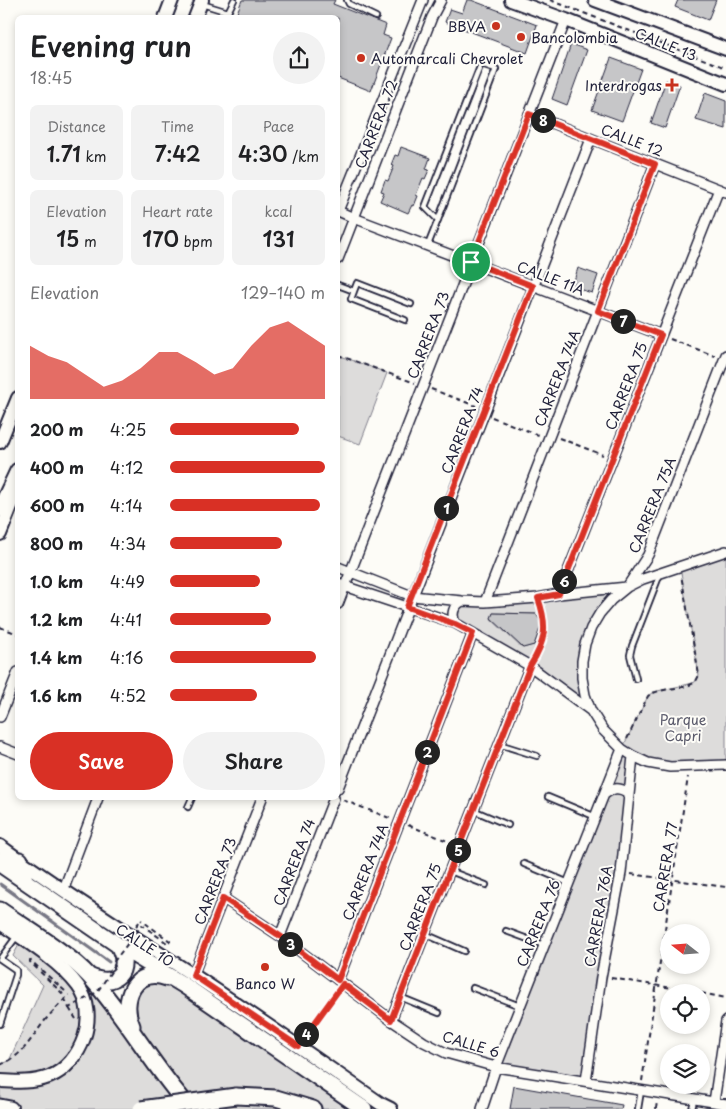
<!DOCTYPE html>
<html lang="en">
<head>
<meta charset="utf-8">
<style>
  body { margin:0; font-family:"Playpen Sans",sans-serif; background:#f2f2f2; color:#202124; height:100vh; display:flex; flex-direction:column; font-size:19px; white-space:nowrap }
  * { box-sizing:border-box; margin:0 }
  p { font-size:16px; color:#757577 }
  .icon { flex:none; width:28px; height:28px; fill:none; stroke:currentColor; stroke-width:2; stroke-linecap:round; stroke-linejoin:round }
  .map { position:relative; flex:1; overflow:hidden }
  .details { position:absolute; left:15px; top:15px; width:325px; height:785px; display:flex; flex-direction:column; background:#fff; border-radius:8px; box-shadow:0 2px 8px #0003 }
  .details>* { flex:none }
  .needle { width:32px; rotate:287deg }
  .tools { position:absolute; left:660px; top:924px; display:grid; gap:10px }
  .tools a { display:grid; place-items:center; width:50px; height:50px; border-radius:50%; background:#fff; box-shadow:0 2px 8px #0003; font-size:25px }
  .pin { position:absolute; display:grid; place-items:center; width:42px; height:42px; color:#fff; margin:-21px; border:2px solid #fff; border-radius:50%; box-shadow:0 1px 5px #0007 }
  .km { position:absolute; width:25px; height:25px; margin:-12px; border-radius:50%; background:#222; color:#fff; font-size:14px; line-height:25px; text-align:center }
  .round { display:grid; place-items:center; flex:none; width:52px; height:52px; border-radius:26px; background:#f2f2f2 }
  .overview { display:flex; align-items:center; justify-content:space-between; height:85px; padding:0 15px }
  h1 { font-size:28px; font-weight:600; line-height:38px }
  .figures { display:grid; grid-template-columns:repeat(3,1fr); gap:8px; height:85px; padding:5px 15px }
  .figures div { display:grid; align-content:center; border-radius:8px; background:#f2f2f2; text-align:center }
  .figures b { font-size:21px; font-weight:600 }
  .figures small { font-size:14px; font-weight:400 }
  .figures p { font-size:14px }
  .chart { height:140px; padding:10px 15px }
  .chart p { display:flex; justify-content:space-between }
  .chart svg { width:100%; height:90px; margin-top:5px; fill:#d93025; opacity:.7 }
  .primary-button { display:flex; gap:10px; margin-top:auto; padding:10px 15px }
  .primary-button a { flex:1; height:58px; border-radius:30px; background:#d93025; color:#fff; font-size:20px; font-weight:600; line-height:58px; text-align:center }
  .primary-button a+a { background:#f2f2f2; color:#202124 }
  ul { padding:0 15px; list-style:none; font-size:16px }
  li { display:grid; grid-template-columns:80px 60px 1fr; align-items:center; height:38px }
  li i { height:12px; border-radius:6px; background:#d93025 }
  .map>svg:first-child { display:block }
  .green { fill:#dddcdb; stroke:#807f8b; fill-rule:evenodd }
  .lines { fill:none; stroke-linecap:round; stroke-linejoin:round }
  .stream { stroke:#787885; stroke-width:3 }
  .building { fill:#c6c6c8; stroke:#22223b }
  .lane-casing { stroke:#22223b; stroke-width:8 }
  .street-casing { stroke:#22223b; stroke-width:12 }
  .secondary-casing { stroke:#22223b; stroke-width:16 }
  .primary-casing { stroke:#22223b; stroke-width:19 }
  .path { stroke:#22223b; stroke-width:2; stroke-dasharray:5 4; stroke-linecap:butt }
  .lane { stroke:#fdfcf7; stroke-width:4.5 }
  .street { stroke:#fdfcf7; stroke-width:9 }
  .secondary { stroke:#fdfcf7; stroke-width:12 }
  .primary { stroke:#fdfcf7; stroke-width:15 }
  .primary-bridge-casing { stroke:#22223b; stroke-width:19; stroke-linecap:butt }
  .path-bridge { stroke:#22223b; stroke-width:2; stroke-dasharray:5 4; stroke-linecap:butt }
  .primary-bridge { stroke:#fdfcf7; stroke-width:15 }
  .route-casing { stroke:#fff; stroke-width:10 }
  .route { stroke:#d93025; stroke-width:6 }
  .poi-dot { fill:#c8321e; stroke:#fdfcf7; stroke-width:2 }
  .labels { text-anchor:middle; dominant-baseline:central; stroke-width:4; stroke-linejoin:round; paint-order:stroke }
  .poi-label { font-size:14px; fill:#22223b; stroke:#fdfcf7; text-anchor:end }
  .street-label { font-size:14px; fill:#22223b; stroke:#fdfcf7 }
  .park-label { font-size:14px; fill:#5a5a6b; stroke:#fdfcf7 }
</style>
</head>
<body>
<div class="map">
<svg width="726" height="1109" viewBox="0 0 726 1109">
  <rect width="100%" height="100%" fill="#fdfcf7"/>
  <filter id="ink" filterUnits="userSpaceOnUse"><feTurbulence type="fractalNoise" baseFrequency=".02" numOctaves="2"/><feDisplacementMap in="SourceGraphic" scale="10" xChannelSelector="R" yChannelSelector="G"/><feConvolveMatrix kernelMatrix="1 2 1 2 8 2 1 2 1" color-interpolation-filters="sRGB"/></filter>
  <g filter="url(#ink)">
    <path class="green" d="M 338,355 L 387,373 L 360,444 L 338,436 Z
      M 726,551 L 726,765 L 690,767 L 634,756 L 621,873 L 586,1081 L 496,1067 L 622,749 L 648,696 L 653,692 L 689,684 L 695,682 L 699,675 L 680,567 Z
      M 627,587 L 600,613 L 582,661 L 591,711 L 530,666 L 455,623 L 456,606 ZM 493,613 L 536,614 L 542,624 L 534,645 L 522,648 L 491,619 Z
      M 22,939 L 77,986 L 89,976 L 130,1021 L 136,984 L 165,977 L 364,1109 L 0,1109 L 0,1065 L 9,1061 L 43,985 L 13,956 Z"/>
    <g class="lines">
      <path class="stream" d="M 0,884 L 109,962"/>
    </g>
    <path class="building" d="M 242,0 L 335,0 L 333,4 L 386,25 L 383,35 L 391,38 L 371,91 L 338,78 L 338,18 L 235,18 Z
      M 467,0 L 471,0 L 537,25 L 527,53 L 445,22 L 450,9 L 462,13 Z
      M 678,0 L 716,0 L 708,20 L 675,7 Z
      M 571,44 L 587,50 L 567,105 L 552,99 Z
      M 611,58 L 641,69 L 622,121 L 592,110 Z
      M 666,80 L 680,85 L 665,128 L 651,123 Z
      M 705,93 L 726,101 L 726,129 L 696,120 Z
      M 401,147 L 430,158 L 426,169 L 429,170 L 425,179 L 423,178 L 416,195 L 418,196 L 414,206 L 412,205 L 408,213 L 380,201 L 384,192 L 381,191 L 385,180 L 388,181 L 394,166 L 391,165 L 395,155 L 398,156 Z
      M 578,268 L 598,275 L 592,293 L 572,287 Z
      M 493,613 L 536,614 L 542,623 L 534,645 L 523,648 L 491,618 Z
      M 514,1086 L 622,1105 L 621,1109 L 510,1109 Z"/>
    <g class="lines">
      <defs>
        <path id="lane" d="M 347,0 L 349,4 L 376,17
          M 202,4 L 228,12 L 234,0
          M 428,245 L 438,220 L 496,69 L 481,64 L 425,207 L 438,220
          M 338,285 L 354,291 L 351,299 L 405,320
          M 354,291 L 357,283 L 411,304
          M 636,679 L 630,655 L 632,646 L 660,574
          M 499,744 L 537,756
          M 548,797 L 596,817
          M 188,807 L 192,798
          M 473,810 L 508,825
          M 524,864 L 569,883
          M 450,871 L 486,885
          M 506,931 L 544,945
          M 425,934 L 464,951
          M 0,959 L 16,970 L 16,975 L 0,1024
          M 0,959 L 17,936
          M 473,988 L 520,1006
          M 400,997 L 439,1013
          M 638,1109 L 641,1091
          M 692,1109 L 694,1100"/>
        <path id="street" d="M 529,114 L 726,192
          M 338,211 L 354,218 L 661,335
          M 338,211 L 423,0
          M 338,259 L 432,17 L 441,0
          M 338,567 L 412,596 L 462,601 L 485,602 L 538,598 L 559,594 L 627,587 L 643,579 L 726,551
          M 338,584 L 455,623 L 530,666 L 591,711 L 603,730 L 622,749 L 633,756 L 648,763 L 670,767 L 726,765
          M 559,594 L 719,189
          M 485,602 L 655,164
          M 338,604 L 566,20
          M 455,623 C 451,614 453,606 462,601
          M 591,711 L 585,695 L 582,678 L 582,661 L 585,644 L 591,628 L 600,613 L 611,600 L 627,587 L 648,555 L 726,355
          M 0,717 L 18,672
          M 0,747 L 18,754
          M 338,788 L 591,139
          M 605,794 C 613,788 618,787 627,792 L 629,799
          M 63,891 L 98,798
          M 223,898 L 280,936 L 391,1020 L 424,1042 L 446,1053 L 496,1067 L 726,1104
          M 280,936 L 334,798
          M 193,975 L 262,798
          M 338,980 L 473,633
          M 391,1020 L 530,666
          M 586,1081 L 601,977 L 621,873 L 633,756
          M 714,1102 L 726,1021
          M 482,1109 L 496,1067 L 622,749"/>
        <path id="secondary" d="M 511,0 L 566,20 L 726,84
          M 595,0 L 726,49
          M 165,18 L 172,0
          M 195,18 L 202,0
          M 0,442 L 18,398
          M 0,534 L 18,489
          M 0,846 C 63,892 128,933 193,975 C 257,1017 319,1061 381,1104 L 391,1109
          M 0,923 C 25,940 60,962 78,986 C 100,1015 82,1064 49,1077 C 33,1083 17,1082 0,1081"/>
        <path id="primary" d="M 0,509 L 18,471
          M 0,860 L 20,860 L 25,880
          M 0,864 L 118,945 L 185,986 L 364,1109
          M 0,910 C 27,929 67,952 89,976 C 127,1017 153,1068 191,1109
          M 89,976 C 116,989 132,971 118,945
          M 132,1026 C 120,1000 135,966 167,978
          M 236,1096 L 276,1098 L 313,1109
          M 0,1107 L 10,1109"/>
      </defs>
      <use href="#lane" class="lane-casing"/>
      <use href="#street" class="street-casing"/>
      <use href="#secondary" class="secondary-casing"/>
      <use href="#primary" class="primary-casing"/>
      <path class="path" d="M 550,0 L 726,68
        M 670,339 L 715,356
        M 338,355 L 415,383
        M 431,389 L 476,406
        M 492,417 L 541,436
        M 559,438 L 603,455
        M 0,627 L 18,634
        M 535,658 C 545,643 547,624 541,607
        M 627,739 L 648,696 C 660,687 685,690 695,682 C 697,680 698,677 699,675 L 681,575
        M 343,800 L 392,819
        M 408,825 L 450,842
        M 631,874 L 726,887
        M 136,926 L 141,920
        M 611,978 L 696,992
        M 701,993 L 726,998
        M 69,1008 L 76,1019
        M 304,1038 L 338,991
        M 0,1065 C 25,1055 31,1037 47,1018 C 54,1010 62,1002 69,995
        M 642,1081 L 688,777
        M 656,1109 L 657,1101"/>
      <use href="#lane" class="lane"/>
      <use href="#street" class="street"/>
      <use href="#secondary" class="secondary"/>
      <use href="#primary" class="primary"/>
      <defs>
        <path id="primary-bridge" d="M 141,1109 L 236,1096"/>
      </defs>
      <use href="#primary-bridge" class="primary-bridge-casing"/>
      <path class="path-bridge" d="M 65,991 L 30,960 L 30,962 L 62,993 L 69,1008 L 97,992 L 115,966 L 112,964 L 142,925 L 167,943 L 170,943 L 170,941 L 141,920"/>
      <use href="#primary-bridge" class="primary-bridge"/>
    </g>
  </g>
  <g class="lines" filter="url(#ink)">
    <defs>
      <path id="route" d="M 529,114 L 655,164 L 598,311 L 661,335 L 559,594 L 538,598 C 548,626 546,641 530,666 L 391,1020 L 343,984 L 298,1046 L 193,975 L 223,898 L 280,936 L 338,980 L 473,633 L 455,624 L 407,607 L 533,286 L 471,262 Z"/>
    </defs>
    <use href="#route" class="route-casing"/>
    <use href="#route" class="route"/>
  </g>
  <g class="poi-dot">
    <circle cx="496" cy="26" r="5"/>
    <circle cx="521" cy="37" r="5"/>
    <circle cx="361" cy="58" r="5"/>
    <path d="M669.5 77.5h5v5h5v5h-5v5h-5v-5h-5v-5h5z"/>
    <circle cx="265" cy="967" r="5"/>
  </g>
  <g class="labels">
    <g class="poi-label">
      <text x="486" y="26">BBVA</text>
      <text x="531" y="37" text-anchor="start">Bancolombia</text>
      <text x="371" y="58" text-anchor="start">Automarcali Chevrolet</text>
      <text x="662" y="85">Interdrogas</text>
      <text x="265" y="983" text-anchor="middle">Banco W</text>
    </g>
    <g class="street-label">
      <text transform="translate(666 44) rotate(22)">CALLE 13</text>
      <text transform="translate(376 124) rotate(-69)">CARRERA 72</text>
      <text transform="translate(632 140) rotate(21)">CALLE 12</text>
      <text transform="translate(551 278) rotate(21)">CALLE 11A</text>
      <text transform="translate(428 335) rotate(-69)">CARRERA 73</text>
      <text transform="translate(557 378) rotate(-69)">CARRERA 74A</text>
      <text transform="translate(626 386) rotate(-69)">CARRERA 75</text>
      <text transform="translate(462 430) rotate(-69)">CARRERA 74</text>
      <text transform="translate(652 505) rotate(-68)">CARRERA 75A</text>
      <text transform="translate(294 862) rotate(-69)">CARRERA 74</text>
      <text transform="translate(665 867) rotate(-81)">CARRERA 77</text>
      <text transform="translate(365 872) rotate(-69)">CARRERA 74A</text>
      <text transform="translate(215 881) rotate(-69)">CARRERA 73</text>
      <text transform="translate(420 907) rotate(-69)">CARRERA 75</text>
      <text transform="translate(598 916) rotate(-80)">CARRERA 76A</text>
      <text transform="translate(538 923) rotate(-68)">CARRERA 76</text>
      <text transform="translate(145 945) rotate(33)">CALLE 10</text>
      <text transform="translate(471 1044) rotate(17)">CALLE 6</text>
    </g>
    <g class="park-label">
      <text x="683" y="719">Parque<tspan x="683" dy="16">Capri</tspan></text>
    </g>
  </g>
</svg>
<div class="tools">
<a><svg class="needle" viewBox="-14 -14 28 28"><path d="M0-13l5 13h-10z" fill="#e53935"/><path d="M0 13l5-13h-10z" fill="#757577"/></svg></a>
<a><svg class="icon" aria-label="locate" viewBox="0 0 24 24"><circle cx="12" cy="12" r="6"/><path d="M12 2v4M12 18v4M2 12h4M18 12h4"/></svg></a>
<a><svg class="icon" aria-label="layers" viewBox="0 0 24 24"><path d="M12 4l9 5-9 5-9-5zM3 14l9 5 9-5"/></svg></a>
</div>
<div class="pin" style="left:471px;top:262px;background:#1e9e55"><svg class="icon" aria-label="arrive" viewBox="0 0 24 24"><path d="M6 21V4h12l-3 4 3 4H6"/></svg></div>
<b class="km" style="left:446px;top:508px">1</b>
<b class="km" style="left:427px;top:752px">2</b>
<b class="km" style="left:290px;top:944px">3</b>
<b class="km" style="left:306px;top:1034px">4</b>
<b class="km" style="left:458px;top:850px">5</b>
<b class="km" style="left:564px;top:581px">6</b>
<b class="km" style="left:623px;top:321px">7</b>
<b class="km" style="left:543px;top:120px">8</b>
<section class="details">
<div class="overview"><div><h1>Evening run</h1><p>18:45</p></div><a class="round"><svg class="icon" aria-label="share" viewBox="0 0 24 24"><path d="M12 15V3M7 8l5-5 5 5M5 13v7h14v-7"/></svg></a></div>
<div class="figures">
<div><p>Distance</p><b>1.71<small> km</small></b></div>
<div><p>Time</p><b>7:42</b></div>
<div><p>Pace</p><b>4:30<small> /km</small></b></div>
</div>
<div class="figures">
<div><p>Elevation</p><b>15<small> m</small></b></div>
<div><p>Heart rate</p><b>170<small> bpm</small></b></div>
<div><p>kcal</p><b>131</b></div>
</div>
<div class="chart"><p><span>Elevation</span>129–140 m</p>
<svg viewBox="0 0 160 44" preserveAspectRatio="none"><path d="M0 44V18L10 23L20 26L30 32L40 38L50 35L60 29L70 21L80 21L90 26L100 32L110 29L120 18L130 9L140 6L150 12L160 18V44z"/></svg>
</div>
<ul>
<li><b>200 m</b>4:25<i style="width:83%"></i></li>
<li><b>400 m</b>4:12<i style="width:100%"></i></li>
<li><b>600 m</b>4:14<i style="width:97%"></i></li>
<li><b>800 m</b>4:34<i style="width:72%"></i></li>
<li><b>1.0 km</b>4:49<i style="width:58%"></i></li>
<li><b>1.2 km</b>4:41<i style="width:65%"></i></li>
<li><b>1.4 km</b>4:16<i style="width:94%"></i></li>
<li><b>1.6 km</b>4:52<i style="width:56%"></i></li>
</ul>
<div class="primary-button"><a>Save</a><a>Share</a></div>
</section>
</div>
</body>
</html>
